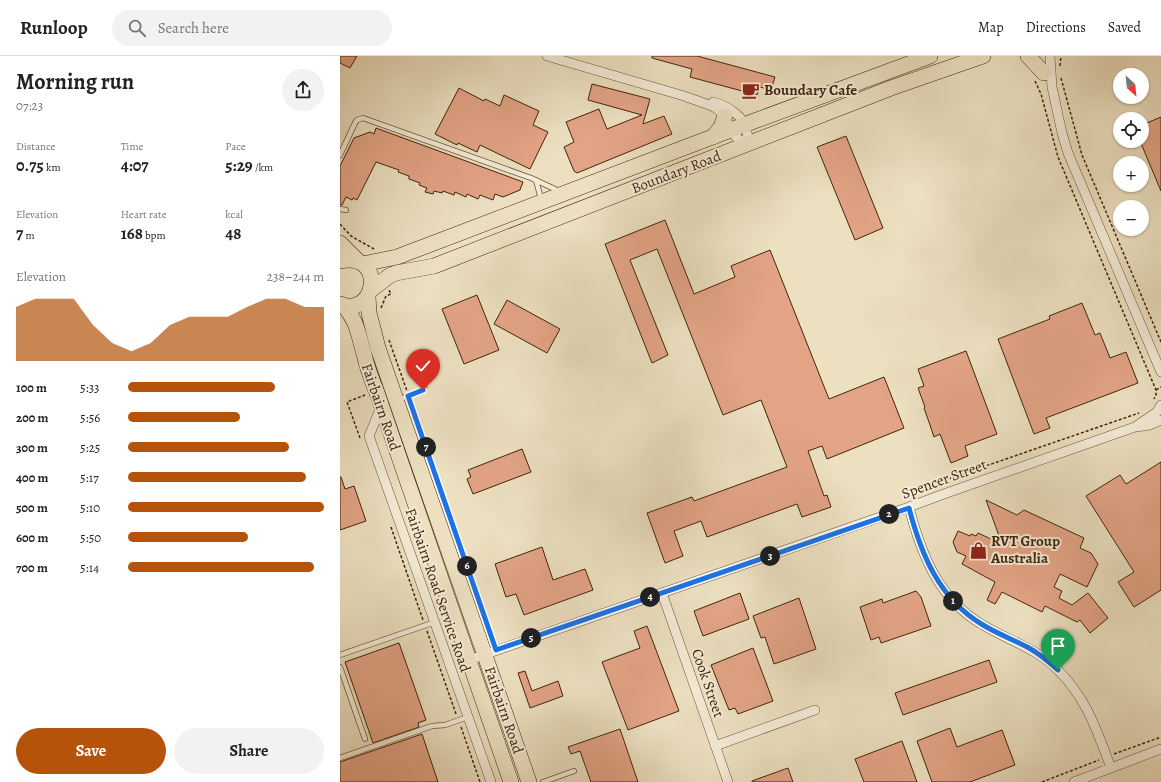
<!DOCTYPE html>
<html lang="en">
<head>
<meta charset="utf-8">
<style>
  body { margin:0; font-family:Alegreya,serif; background:#f2f2f2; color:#222; height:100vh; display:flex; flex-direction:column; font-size:15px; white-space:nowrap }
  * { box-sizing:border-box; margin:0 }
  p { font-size:13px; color:#767676 }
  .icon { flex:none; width:22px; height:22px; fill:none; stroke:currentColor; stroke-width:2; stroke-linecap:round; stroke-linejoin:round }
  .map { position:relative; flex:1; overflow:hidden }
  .sheet { display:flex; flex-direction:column; background:#fff; width:340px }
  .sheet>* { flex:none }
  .needle { width:26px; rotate:153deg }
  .controls { position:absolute; left:773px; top:12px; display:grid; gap:8px }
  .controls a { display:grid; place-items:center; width:36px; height:36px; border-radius:50%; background:#fff; box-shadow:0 1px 3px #0004; font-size:20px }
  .pin { position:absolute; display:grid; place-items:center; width:34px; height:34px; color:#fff; margin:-41px -17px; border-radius:50% 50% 50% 0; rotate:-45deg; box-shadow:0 0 4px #0007 }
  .pin .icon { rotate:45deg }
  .km { position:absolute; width:20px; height:20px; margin:-10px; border-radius:50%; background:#222; color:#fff; font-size:11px; line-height:20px; text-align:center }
  .round { display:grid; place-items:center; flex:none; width:42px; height:42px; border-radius:21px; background:#f2f2f2 }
  .overview { display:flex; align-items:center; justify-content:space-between; height:68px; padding:0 16px }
  h1 { font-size:22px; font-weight:700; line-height:30px }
  .figures { display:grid; grid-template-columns:repeat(3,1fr); gap:6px; height:68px; padding:4px 16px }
  .figures div { display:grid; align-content:center }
  .figures b { font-size:17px; font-weight:700 }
  .figures small { font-size:11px; font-weight:400 }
  .figures p { font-size:11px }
  .chart { height:112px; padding:8px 16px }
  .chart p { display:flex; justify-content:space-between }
  .chart svg { width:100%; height:72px; margin-top:4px; fill:#b45309; opacity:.7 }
  .cta { display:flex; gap:8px; margin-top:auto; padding:8px 16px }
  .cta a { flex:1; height:46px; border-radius:24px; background:#b45309; color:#fff; font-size:16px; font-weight:700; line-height:46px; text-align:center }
  .cta a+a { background:#f2f2f2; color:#222 }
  ul { padding:0 16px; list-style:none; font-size:13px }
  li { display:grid; grid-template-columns:64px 48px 1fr; align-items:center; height:30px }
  li i { height:10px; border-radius:5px; background:#b45309 }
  header { display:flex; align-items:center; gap:24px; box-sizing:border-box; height:56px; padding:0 20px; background:#fff; border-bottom:1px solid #e0e0e0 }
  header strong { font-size:19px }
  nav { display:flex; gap:22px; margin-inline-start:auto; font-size:14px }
  .search { width:280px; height:36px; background:#f2f2f2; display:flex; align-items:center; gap:10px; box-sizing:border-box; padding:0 14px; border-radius:22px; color:#767676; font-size:15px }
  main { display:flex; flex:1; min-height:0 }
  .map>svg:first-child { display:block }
  .building { fill:#e3a486; stroke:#41250a }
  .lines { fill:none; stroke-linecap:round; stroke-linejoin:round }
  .service-casing { stroke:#6c5438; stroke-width:6 }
  .minor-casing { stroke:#6c5438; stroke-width:10 }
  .primary-casing { stroke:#41250a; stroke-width:16 }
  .path { stroke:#41250a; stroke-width:1.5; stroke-dasharray:3 2; stroke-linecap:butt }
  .service { stroke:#f3ebd7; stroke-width:4.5 }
  .minor { stroke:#f3ebd7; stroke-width:9 }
  .primary { stroke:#ece0c1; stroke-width:15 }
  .route-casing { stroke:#fff; stroke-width:8 }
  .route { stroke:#1a73e8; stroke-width:5 }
  .labels { text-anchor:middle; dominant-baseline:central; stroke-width:4; stroke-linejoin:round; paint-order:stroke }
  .poi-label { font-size:15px; font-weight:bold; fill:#41250a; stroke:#f3ebd7; text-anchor:start }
  .street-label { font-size:15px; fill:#41250a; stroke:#f3ebd7 }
</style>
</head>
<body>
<header>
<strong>Runloop</strong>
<div class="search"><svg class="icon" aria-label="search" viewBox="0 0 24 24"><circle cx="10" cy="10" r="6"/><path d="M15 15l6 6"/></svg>Search here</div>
<nav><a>Map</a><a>Directions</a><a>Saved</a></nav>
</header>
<main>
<section class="sheet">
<div class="overview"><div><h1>Morning run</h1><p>07:23</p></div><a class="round"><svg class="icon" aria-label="share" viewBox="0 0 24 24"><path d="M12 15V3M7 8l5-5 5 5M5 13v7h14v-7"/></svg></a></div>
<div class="figures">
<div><p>Distance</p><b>0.75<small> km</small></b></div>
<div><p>Time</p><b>4:07</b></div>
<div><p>Pace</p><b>5:29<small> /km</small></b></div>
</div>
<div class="figures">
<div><p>Elevation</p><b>7<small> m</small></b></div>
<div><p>Heart rate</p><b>168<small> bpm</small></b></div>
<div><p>kcal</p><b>48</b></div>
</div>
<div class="chart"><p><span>Elevation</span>238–244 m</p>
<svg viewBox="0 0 160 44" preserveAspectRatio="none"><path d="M0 44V11L10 6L20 6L30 6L40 22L50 33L60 38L70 33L80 22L90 17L100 17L110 17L120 11L130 6L140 6L150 11L160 11V44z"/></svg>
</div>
<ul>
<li><b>100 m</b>5:33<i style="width:75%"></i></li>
<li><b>200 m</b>5:56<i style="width:57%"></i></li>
<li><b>300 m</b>5:25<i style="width:82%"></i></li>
<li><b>400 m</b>5:17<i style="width:91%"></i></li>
<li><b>500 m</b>5:10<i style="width:100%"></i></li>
<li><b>600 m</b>5:50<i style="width:61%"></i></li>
<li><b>700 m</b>5:14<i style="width:95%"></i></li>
</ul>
<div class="cta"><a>Save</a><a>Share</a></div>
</section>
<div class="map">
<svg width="821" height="726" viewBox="0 0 821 726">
  <rect width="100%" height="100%" fill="#ece0c1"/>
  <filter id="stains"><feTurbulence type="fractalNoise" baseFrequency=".005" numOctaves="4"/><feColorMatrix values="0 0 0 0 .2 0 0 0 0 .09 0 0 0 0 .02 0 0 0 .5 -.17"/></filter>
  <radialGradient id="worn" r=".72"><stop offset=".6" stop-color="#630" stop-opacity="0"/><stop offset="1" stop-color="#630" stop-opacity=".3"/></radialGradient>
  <path class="building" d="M 0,0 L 17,0 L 10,12 L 0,7 Z
    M 312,0 L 357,0 L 435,21 L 431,34 L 420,31 L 417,39 L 350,21 L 352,13 L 312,2 Z
    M 252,28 L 310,43 L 303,68 L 324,60 L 332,78 L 237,117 L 234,115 L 224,91 L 234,86 L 226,66 L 259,53 L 267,73 L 302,59 L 248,44 Z
    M 119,32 L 144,45 L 145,43 L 160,50 L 164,39 L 199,55 L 193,69 L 208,76 L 190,113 L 140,89 L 137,96 L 118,87 L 117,89 L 95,78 Z
    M 821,61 L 821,135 L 800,85 L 802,85 L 802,69 Z
    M 36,72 L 183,126 L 180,134 L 163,141 L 155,138 L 153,144 L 140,139 L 138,143 L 127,138 L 126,141 L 115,136 L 114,139 L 103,135 L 102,137 L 94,135 L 93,138 L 85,136 L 87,132 L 79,129 L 80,127 L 69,123 L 69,120 L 58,116 L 59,114 L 36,106 L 17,144 L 13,142 L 12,144 L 6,141 L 2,149 L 0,149 L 0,110 L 14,82 L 30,76 L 34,78 Z
    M 506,80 L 543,172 L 515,184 L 477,91 Z
    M 325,164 L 354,238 L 395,221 L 391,210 L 430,194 L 489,343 L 544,321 L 564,372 L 487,403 L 482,390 L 468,395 L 484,440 L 487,439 L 491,451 L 462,461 L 457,448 L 367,481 L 361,465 L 334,475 L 343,500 L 325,507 L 307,457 L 352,441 L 354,445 L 447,411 L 421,344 L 383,359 L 317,193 L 290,204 L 328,299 L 312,307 L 265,188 Z
    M 137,239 L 159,294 L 124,308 L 102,253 Z
    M 167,244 L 220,273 L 207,297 L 154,268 Z
    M 742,247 L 755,279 L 760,277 L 770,302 L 786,296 L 798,327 L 706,362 L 710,372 L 694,378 L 658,283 L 710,263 L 709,260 Z
    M 626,295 L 657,378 L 625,390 L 628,400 L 611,407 L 600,378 L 594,381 L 590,369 L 584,352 L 585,351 L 578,332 L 584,330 L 578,313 Z
    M 182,393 L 191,416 L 133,438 L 127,423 L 131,421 L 128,414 Z
    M 821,406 L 821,534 L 794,551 L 778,526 L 794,516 L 746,440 L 780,419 L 786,428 Z
    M 0,421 L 1,421 L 5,433 L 14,430 L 26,465 L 0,474 Z
    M 646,444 L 677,459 L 684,454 L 744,482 L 740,492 L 751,497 L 758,508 L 747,531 L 720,518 L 714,531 L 722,535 L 719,542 L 732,549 L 748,537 L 768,562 L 750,577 L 740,564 L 737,566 L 705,550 L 702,556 L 662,536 L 655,548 L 647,544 L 655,526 L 622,508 L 626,500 L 617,496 L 613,486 L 618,475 L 630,480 L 631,478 L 636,480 L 638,477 L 662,488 Z
    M 202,491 L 213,524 L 245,513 L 253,534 L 184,559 L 176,538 L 166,541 L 155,508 Z
    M 576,535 L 581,541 L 591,570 L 541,587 L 539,581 L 531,584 L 520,551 L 542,543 L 543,547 Z
    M 400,537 L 409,563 L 363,580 L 354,555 Z
    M 459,542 L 476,593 L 434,608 L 425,581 L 421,582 L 413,560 Z
    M 307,570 L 339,655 L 288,674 L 262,606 L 300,592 L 294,575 Z
    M 59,587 L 86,664 L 78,667 L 79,671 L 33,687 L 5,606 Z
    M 413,592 L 433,645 L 398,658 L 395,652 L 389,654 L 371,609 Z
    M 649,604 L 657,626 L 563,659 L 555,637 Z
    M 185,615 L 192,635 L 218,625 L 223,640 L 190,652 L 178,617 Z
    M 610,672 L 617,691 L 662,674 L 675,709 L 630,726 L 592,726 L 577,685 Z
    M 280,673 L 298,726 L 251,726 L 240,695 L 231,698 L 228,691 Z
    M 82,678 L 98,726 L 0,726 L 0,706 Z
    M 562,685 L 577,726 L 524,726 L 515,703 Z
    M 448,712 L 453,726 L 412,726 L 412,725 Z"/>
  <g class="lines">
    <defs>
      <path id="service" d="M 0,99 L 15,67 L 17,64 L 23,62 L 191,122 L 219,135
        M 196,124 L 201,143
        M 0,153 L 6,154
        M 58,344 L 83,334 L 84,332 L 84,328
        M 0,599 L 95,566
        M 0,611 L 25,683
        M 0,702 L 92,670 L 105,669 L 128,661
        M 203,726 L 234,715"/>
      <path id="minor" d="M 207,0 L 344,40 L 372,50 L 377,53 L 385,60 L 390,74 L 396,81 L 407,89
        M 710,0 L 712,31 L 722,77 L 728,97 L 821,316
        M 373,46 C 386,49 406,61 407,76 C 408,80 407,85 407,89
        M 41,351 L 29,380 L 151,726
        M 796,371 L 810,369 L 821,364
        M 569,451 C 581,498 599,544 643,569 C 668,584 697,593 718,614 C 747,643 757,675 771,712
        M 322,537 L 388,726
        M 129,604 L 569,451 L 601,439 L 795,371 L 817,356 L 821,349
        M 375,690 L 475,654
        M 734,726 L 821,693"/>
      <path id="primary" d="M 688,0 L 704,17
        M 373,81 L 381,71 L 385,60
        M 0,187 L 17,204
        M 0,205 C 47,195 36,263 0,248
        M 23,208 L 57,201 L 417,64 L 590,0
        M 31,234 L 49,220 L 56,217 L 94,210 L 551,32 L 643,0
        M 28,241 L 29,257 L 38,292 L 189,726
        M 3,249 C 18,266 18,278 24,298 C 27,312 32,324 37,337 L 171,726"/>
    </defs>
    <use href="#service" class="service-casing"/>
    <use href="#minor" class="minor-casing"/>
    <use href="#primary" class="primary-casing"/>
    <path class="path" d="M 720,10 L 721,0
      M 721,22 L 742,99 L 821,286
      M 695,25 L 701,38 L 718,101 L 816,334 L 816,339 L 814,343
      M 0,168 L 11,180 L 34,193
      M 41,252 L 46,240 L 51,238 L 49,234
      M 49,284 L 67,335
      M 816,334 L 821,331
      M 70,346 L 138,541
      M 20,382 L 7,346 L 25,339
      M 585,431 L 799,357
      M 51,471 L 83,564
      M 87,575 L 116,658
      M 121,671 L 140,726
      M 774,698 L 821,681
      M 702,726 L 759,704"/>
    <use href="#service" class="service"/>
    <use href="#minor" class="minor"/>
    <use href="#primary" class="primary"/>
  </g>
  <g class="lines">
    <defs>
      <path id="route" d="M 83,334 L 68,340 L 156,594 L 569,452 C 581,498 599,543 643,569 C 658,578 674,584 689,592 C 700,598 709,606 718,614"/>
    </defs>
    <use href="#route" class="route-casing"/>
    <use href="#route" class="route"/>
  </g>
  <defs>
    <symbol id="cafe-bare" viewBox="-9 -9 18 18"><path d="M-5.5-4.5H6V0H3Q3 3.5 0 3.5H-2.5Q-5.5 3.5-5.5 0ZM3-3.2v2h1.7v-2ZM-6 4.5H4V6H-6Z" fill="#8f2418" stroke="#f3ebd7" stroke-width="2.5" paint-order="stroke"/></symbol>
    <symbol id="shop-bare" viewBox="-9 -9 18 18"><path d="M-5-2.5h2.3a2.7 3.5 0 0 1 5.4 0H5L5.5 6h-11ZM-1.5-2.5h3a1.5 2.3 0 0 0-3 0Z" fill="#8f2418" stroke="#f3ebd7" stroke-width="2.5" paint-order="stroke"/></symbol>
  </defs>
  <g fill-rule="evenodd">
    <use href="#cafe-bare" x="398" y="22" width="25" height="25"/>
    <use href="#shop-bare" x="626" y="482" width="25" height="25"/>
  </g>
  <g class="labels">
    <g class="poi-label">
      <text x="424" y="34">Boundary Cafe</text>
      <text x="651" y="485">RVT Group<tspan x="651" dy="17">Australia</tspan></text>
    </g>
    <g class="street-label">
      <text transform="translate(336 116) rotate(-21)">Boundary Road</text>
      <text transform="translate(41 351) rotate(71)">Fairbairn Road</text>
      <text transform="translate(604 423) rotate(-20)">Spencer Street</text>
      <text transform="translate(98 534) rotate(71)">Fairbairn Road Service Road</text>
      <text transform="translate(368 627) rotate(71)">Cook Street</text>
      <text transform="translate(164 654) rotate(71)">Fairbairn Road</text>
    </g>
  </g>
  <rect width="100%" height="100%" filter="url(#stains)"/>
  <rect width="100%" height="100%" fill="url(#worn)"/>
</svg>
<div class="controls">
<a><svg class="needle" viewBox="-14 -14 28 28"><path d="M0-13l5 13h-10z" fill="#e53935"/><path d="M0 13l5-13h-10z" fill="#767676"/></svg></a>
<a><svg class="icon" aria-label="locate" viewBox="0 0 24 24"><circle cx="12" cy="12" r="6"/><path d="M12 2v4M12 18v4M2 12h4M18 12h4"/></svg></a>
<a>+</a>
<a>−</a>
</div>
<div class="pin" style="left:718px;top:614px;background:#1e9e55"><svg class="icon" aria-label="arrive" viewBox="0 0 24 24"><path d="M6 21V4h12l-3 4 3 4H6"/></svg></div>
<div class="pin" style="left:83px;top:334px;background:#d93025"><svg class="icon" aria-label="check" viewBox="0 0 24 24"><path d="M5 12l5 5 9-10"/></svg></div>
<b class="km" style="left:613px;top:545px">1</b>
<b class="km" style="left:549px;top:458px">2</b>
<b class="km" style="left:430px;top:500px">3</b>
<b class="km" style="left:310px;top:541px">4</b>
<b class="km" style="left:191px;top:582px">5</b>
<b class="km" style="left:127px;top:510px">6</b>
<b class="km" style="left:86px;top:391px">7</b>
</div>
</main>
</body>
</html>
